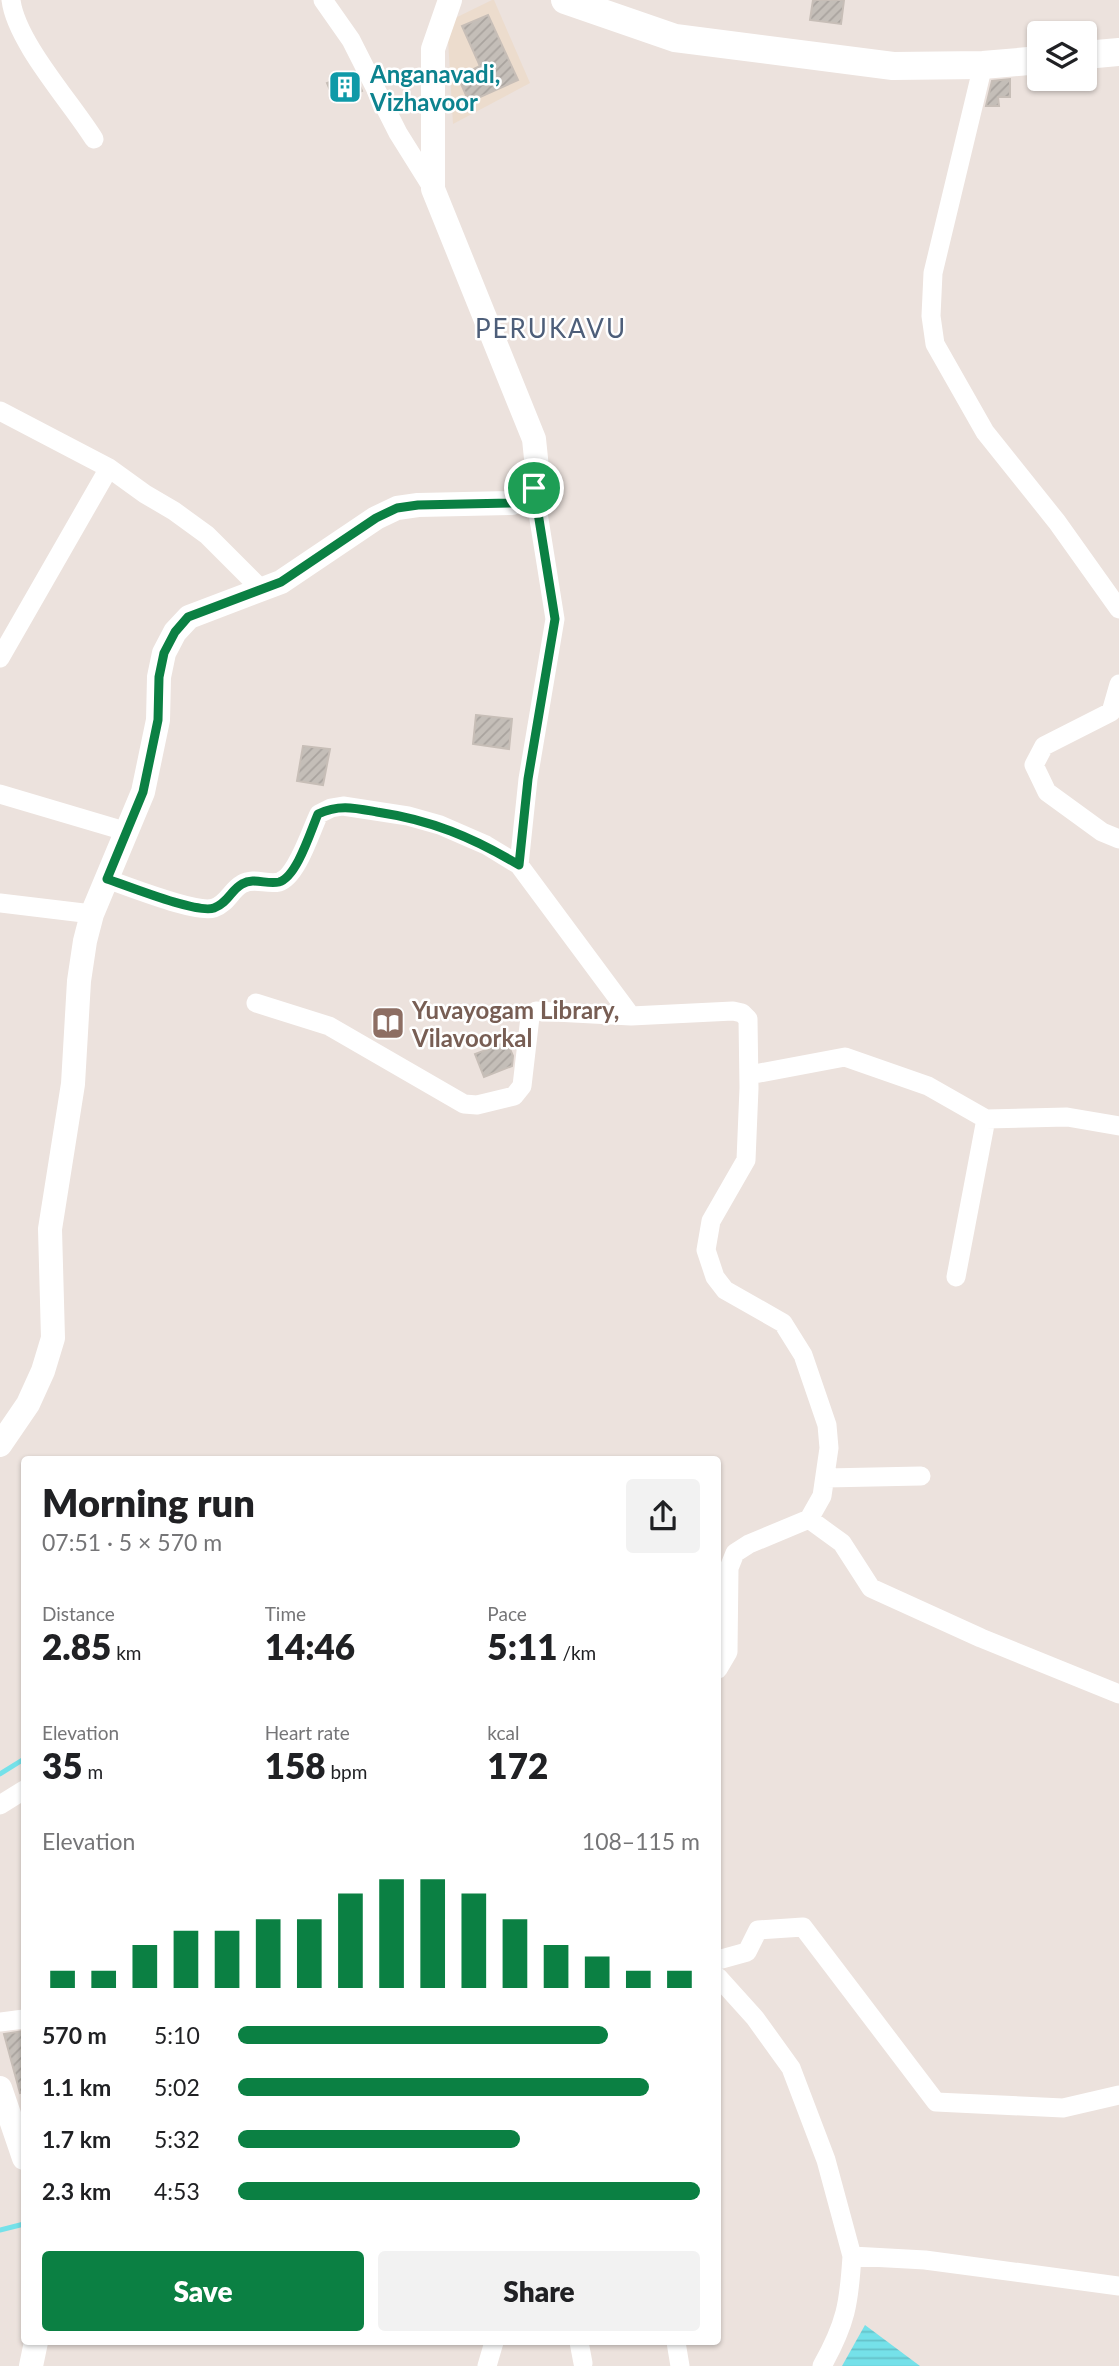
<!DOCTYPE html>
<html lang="en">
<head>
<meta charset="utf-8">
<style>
  body { margin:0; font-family:Lato,sans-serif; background:#f2f2f2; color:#202124; height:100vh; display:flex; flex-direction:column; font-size:26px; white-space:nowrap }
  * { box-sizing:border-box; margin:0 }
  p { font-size:23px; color:#757577 }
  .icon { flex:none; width:38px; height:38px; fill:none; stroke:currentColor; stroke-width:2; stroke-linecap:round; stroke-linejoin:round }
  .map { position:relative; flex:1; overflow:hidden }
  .panel { position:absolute; left:21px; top:1456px; width:700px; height:889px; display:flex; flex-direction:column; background:#fff; border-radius:7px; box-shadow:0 2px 5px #0004 }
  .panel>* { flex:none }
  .fabs { position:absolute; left:1027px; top:21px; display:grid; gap:14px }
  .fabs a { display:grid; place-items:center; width:70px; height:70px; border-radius:7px; background:#fff; box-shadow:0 2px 5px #0004; font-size:35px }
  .pin { position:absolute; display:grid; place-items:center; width:60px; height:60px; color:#fff; margin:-30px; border:4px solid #fff; border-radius:50%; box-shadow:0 2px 7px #0007 }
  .round { display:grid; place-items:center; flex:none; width:74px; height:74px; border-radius:7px; background:#f2f2f2 }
  .headline { display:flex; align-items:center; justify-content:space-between; height:119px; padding:0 21px }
  h1 { font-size:38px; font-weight:800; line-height:52px }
  .figures { display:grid; grid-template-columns:repeat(3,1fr); gap:10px; height:119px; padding:7px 21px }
  .figures div { display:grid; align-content:center }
  .figures b { font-size:35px; font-weight:800 }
  .figures small { font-size:19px; font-weight:400 }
  .figures p { font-size:19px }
  .chart { height:196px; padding:14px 21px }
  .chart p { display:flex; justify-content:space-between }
  .chart svg { width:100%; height:126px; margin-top:7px; stroke:#0b8043; stroke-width:6 }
  .action { display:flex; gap:14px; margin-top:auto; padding:14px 21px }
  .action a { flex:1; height:80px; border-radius:7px; background:#0b8043; color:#fff; font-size:28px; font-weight:800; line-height:80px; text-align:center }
  .action a+a { background:#f2f2f2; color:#202124 }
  ul { padding:0 21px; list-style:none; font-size:23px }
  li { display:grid; grid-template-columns:112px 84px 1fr; align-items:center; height:52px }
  li i { height:18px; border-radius:9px; background:#0b8043 }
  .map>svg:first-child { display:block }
  .education { fill:#ecdccd }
  .water { fill:url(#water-rules) }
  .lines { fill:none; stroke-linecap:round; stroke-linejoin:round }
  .stream { stroke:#75e1e9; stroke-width:5 }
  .building { fill:url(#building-hatch); stroke:#c7beb7; stroke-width:2 }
  .minor { stroke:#fff; stroke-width:19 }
  .tertiary { stroke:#fff; stroke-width:24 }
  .secondary { stroke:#fff; stroke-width:28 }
  .route-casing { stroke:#fff; stroke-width:14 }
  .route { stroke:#0b8043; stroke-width:9 }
  .labels { text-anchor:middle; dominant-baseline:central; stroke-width:5; stroke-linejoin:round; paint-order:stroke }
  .culture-label { font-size:24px; font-weight:bold; fill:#0d838f; stroke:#fff; text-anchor:start }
  .education-label { font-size:24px; font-weight:bold; fill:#785e54; stroke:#fff; text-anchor:start }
  .neighbourhood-label { font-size:26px; letter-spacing:2px; fill:#4d5e79; stroke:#fff }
</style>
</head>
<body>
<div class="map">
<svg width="1119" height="2366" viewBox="0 0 1119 2366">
  <defs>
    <pattern id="water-rules" width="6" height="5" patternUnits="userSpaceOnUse" patternTransform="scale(1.75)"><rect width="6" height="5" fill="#75e1e9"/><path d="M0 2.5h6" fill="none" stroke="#65c1c8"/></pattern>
    <pattern id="building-hatch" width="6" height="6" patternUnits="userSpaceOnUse" patternTransform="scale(1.75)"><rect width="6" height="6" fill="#c4beb8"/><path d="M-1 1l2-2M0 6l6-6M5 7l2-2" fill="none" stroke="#a9a39e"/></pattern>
  </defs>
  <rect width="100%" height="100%" fill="#ece2dd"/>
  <path class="education" d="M 492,0 L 494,0 L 530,83 L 453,124 L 447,22 Z"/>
  <path class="water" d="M 865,2325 L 920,2366 L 842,2366 Z"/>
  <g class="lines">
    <path class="stream" d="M 0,1774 L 24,1759
      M 0,2230 L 24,2224"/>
  </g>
  <path class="building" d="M 813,0 L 844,0 L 841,24 L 810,20 Z
    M 488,15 L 518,80 L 469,102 L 458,77 L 480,66 L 462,26 Z
    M 354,72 L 362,91 L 335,102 L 327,83 Z
    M 1010,79 L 1010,97 L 998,97 L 999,106 L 986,106 L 992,81 Z
    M 476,715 L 512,719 L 509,749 L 473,744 Z
    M 303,746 L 330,749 L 323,785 L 297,781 Z
    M 507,1042 L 513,1056 L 512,1066 L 484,1077 L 475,1054 Z
    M 24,2031 L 24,2092 L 20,2093 L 4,2034 Z"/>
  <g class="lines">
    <path class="minor" d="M 11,0 C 16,42 71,102 94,139
      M 323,0 L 351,40 L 398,133 L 433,189
      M 983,65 L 933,273 L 931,316 L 935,344 L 985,432 L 1057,522 L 1119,609
      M 0,411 L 109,468 L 145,494 L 174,511 L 207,535 L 262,590
      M 0,658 L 109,468
      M 1119,684 L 1111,712 L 1044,746 L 1034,765 L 1047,792 L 1102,832 L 1119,839
      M 0,794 L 128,832
      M 519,865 L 528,779 L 555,619 L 534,488
      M 106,879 C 128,886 196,914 214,908 C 228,903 231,890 242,884 C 254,877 267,885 279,882 C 297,877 311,830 319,814 L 331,808 L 343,806 L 408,816 L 440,825 L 486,845 L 519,865 L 631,1016 L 536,1011 L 530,1017 L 522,1086 L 514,1096 L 477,1105 L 464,1104 L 329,1026 L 256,1003
      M 0,903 L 92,914
      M 631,1016 L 733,1011 L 742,1013 L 748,1019 L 749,1088 L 746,1160 L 711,1221 L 706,1250 L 715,1277 L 725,1290 L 783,1323 L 803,1355 L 827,1425 L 829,1448 L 822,1496 L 809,1519 L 749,1544 L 735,1553 L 729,1568 L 728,1652 L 718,1669
      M 749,1075 L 845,1057 L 928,1086 L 986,1119 L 1067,1117 L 1119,1126
      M 956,1277 L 986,1119
      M 826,1478 L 921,1476
      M 809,1519 L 842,1543 L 871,1588 L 981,1638 L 1119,1694
      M 0,1805 L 24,1790
      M 718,1960 L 747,1952 L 758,1930 L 803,1927 L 936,2102 L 1063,2108 L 1119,2095
      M 718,1977 L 755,2018 L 791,2068 L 826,2160 L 852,2256 L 925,2260 L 1119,2286
      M 0,2022 L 24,2019
      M 579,2342 L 583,2363
      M 676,2342 L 680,2366
      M 487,2366 L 494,2342
      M 822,2366 C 846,2323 849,2304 852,2256"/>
    <path class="tertiary" d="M 0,1445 L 28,1404 L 43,1371 L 53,1338 L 50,1229 L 73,1084 L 79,981 L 85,941 L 92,914 L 143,792 L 158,720 L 159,677 L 164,653 L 175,632 L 189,617 L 281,582 L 376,518 L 397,508 L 418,505 L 512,503 L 534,488 L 537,468 L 534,439 L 433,189 L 433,49 L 450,0
      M 0,2088 L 24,2158
      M 31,2366 L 36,2342"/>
    <path class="secondary" d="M 565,0 L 675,38 L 893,66 L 983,65 L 1040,60
      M 1085,55 L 1119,52"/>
  </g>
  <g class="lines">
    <defs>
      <path id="route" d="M 534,488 L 555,619 L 528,779 L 519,865 C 472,837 431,820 377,812 C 355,808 339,804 318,814 C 311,830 297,877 279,882 C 267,885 254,877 242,884 C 231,890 228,903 214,908 C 197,914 128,886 107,879 L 143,792 L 158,720 L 159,677 L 164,653 L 175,632 L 188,617 L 281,582 L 376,518 L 397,508 L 418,505 L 512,503 Z"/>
    </defs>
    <use href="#route" class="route-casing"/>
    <use href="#route" class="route"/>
  </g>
  <defs>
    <symbol id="building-square" viewBox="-11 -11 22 22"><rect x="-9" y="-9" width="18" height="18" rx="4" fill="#0f9aa8" stroke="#fff"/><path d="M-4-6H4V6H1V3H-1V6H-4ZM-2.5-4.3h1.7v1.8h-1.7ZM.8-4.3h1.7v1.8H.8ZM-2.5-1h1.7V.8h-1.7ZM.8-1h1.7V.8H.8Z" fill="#fff"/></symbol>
    <symbol id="library-square" viewBox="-11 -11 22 22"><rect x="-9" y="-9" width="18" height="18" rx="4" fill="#8d6e63" stroke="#fff"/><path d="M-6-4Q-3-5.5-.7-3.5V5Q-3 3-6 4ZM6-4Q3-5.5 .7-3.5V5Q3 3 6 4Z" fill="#fff"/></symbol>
  </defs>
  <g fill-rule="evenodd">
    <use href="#building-square" x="326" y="68" width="38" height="38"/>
    <use href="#library-square" x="369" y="1004" width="38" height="38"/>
  </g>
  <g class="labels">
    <g class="culture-label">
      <text x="370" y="73">Anganavadi,<tspan x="370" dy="28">Vizhavoor</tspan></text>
    </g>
    <g class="education-label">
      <text x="412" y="1009">Yuvayogam Library,<tspan x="412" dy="28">Vilavoorkal</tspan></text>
    </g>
    <g class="neighbourhood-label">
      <text x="551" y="328">PERUKAVU</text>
    </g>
  </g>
</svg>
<div class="fabs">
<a><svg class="icon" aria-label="layers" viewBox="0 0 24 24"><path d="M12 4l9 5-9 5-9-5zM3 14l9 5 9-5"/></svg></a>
</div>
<div class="pin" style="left:534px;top:488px;background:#1e9e55"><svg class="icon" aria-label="arrive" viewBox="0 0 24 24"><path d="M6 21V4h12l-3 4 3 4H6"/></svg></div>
<section class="panel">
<div class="headline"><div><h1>Morning run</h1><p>07:51 · 5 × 570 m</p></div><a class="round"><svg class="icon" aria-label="share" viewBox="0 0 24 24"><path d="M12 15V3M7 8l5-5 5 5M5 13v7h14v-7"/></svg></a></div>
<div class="figures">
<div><p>Distance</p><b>2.85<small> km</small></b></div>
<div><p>Time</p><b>14:46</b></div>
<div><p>Pace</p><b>5:11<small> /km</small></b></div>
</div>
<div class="figures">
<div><p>Elevation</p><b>35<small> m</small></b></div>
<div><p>Heart rate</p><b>158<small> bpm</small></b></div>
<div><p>kcal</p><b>172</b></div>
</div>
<div class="chart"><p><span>Elevation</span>108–115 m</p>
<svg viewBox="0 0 160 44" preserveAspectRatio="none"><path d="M5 44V38M15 44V38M25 44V29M35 44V24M45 44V24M55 44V20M65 44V20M75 44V11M85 44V6M95 44V6M105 44V11M115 44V20M125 44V29M135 44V33M145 44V38M155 44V38"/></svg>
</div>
<ul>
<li><b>570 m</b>5:10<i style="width:80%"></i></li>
<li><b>1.1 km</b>5:02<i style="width:89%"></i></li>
<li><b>1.7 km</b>5:32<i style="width:61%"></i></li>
<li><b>2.3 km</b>4:53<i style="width:100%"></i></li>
</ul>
<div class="action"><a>Save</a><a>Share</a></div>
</section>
</div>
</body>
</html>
